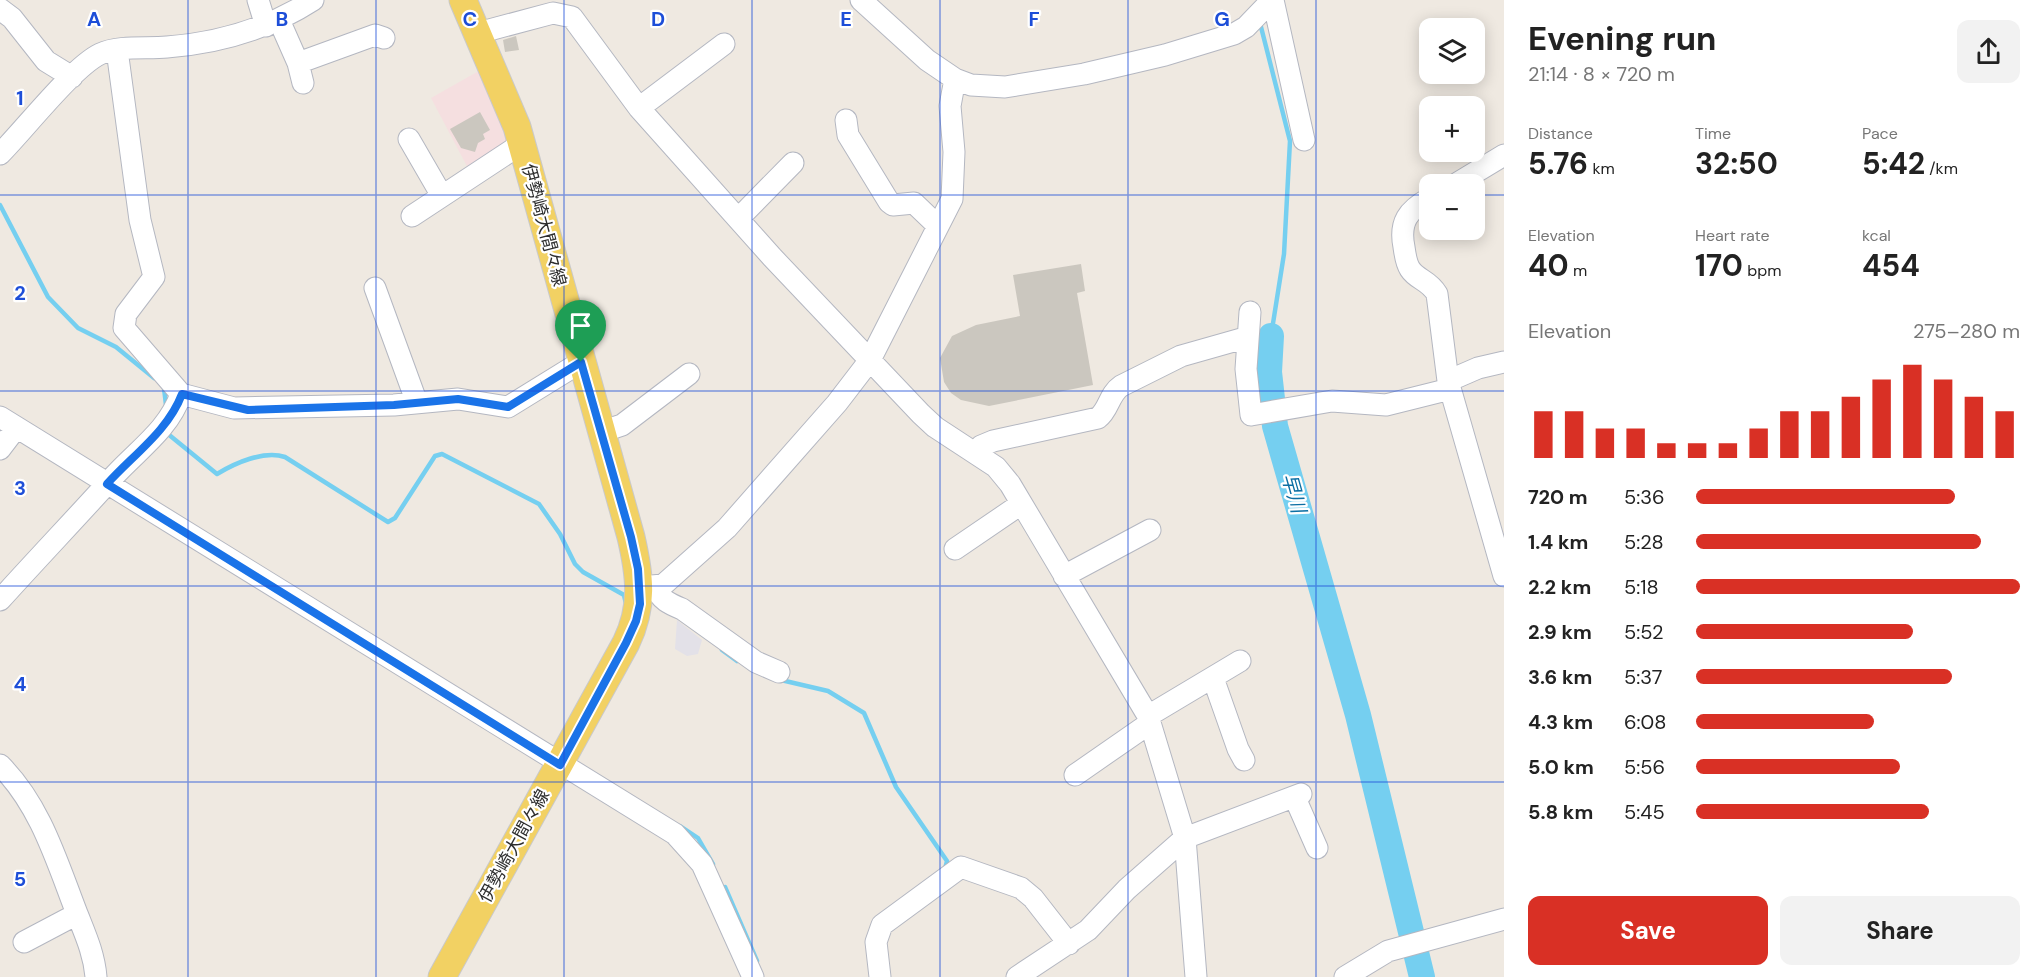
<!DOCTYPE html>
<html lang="en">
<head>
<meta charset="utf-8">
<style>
  body { margin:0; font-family:"DM Sans","Noto Sans JP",sans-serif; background:#f2f2f2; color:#222; height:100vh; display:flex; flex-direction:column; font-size:22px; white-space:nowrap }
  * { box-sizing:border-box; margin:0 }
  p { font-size:20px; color:#767676 }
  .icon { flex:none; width:33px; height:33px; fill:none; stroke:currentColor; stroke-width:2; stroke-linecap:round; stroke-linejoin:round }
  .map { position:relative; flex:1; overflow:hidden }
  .details { display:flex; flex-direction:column; background:#fff; width:540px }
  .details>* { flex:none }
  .tools { position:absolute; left:1419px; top:18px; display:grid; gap:12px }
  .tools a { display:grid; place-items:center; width:66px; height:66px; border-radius:12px; background:#fff; box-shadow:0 3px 15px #0003; font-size:30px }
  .pin { position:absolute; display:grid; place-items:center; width:51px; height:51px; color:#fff; margin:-62px -26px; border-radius:50% 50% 50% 0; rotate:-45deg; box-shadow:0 0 6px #0007 }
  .pin .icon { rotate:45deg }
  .round { display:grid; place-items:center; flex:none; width:63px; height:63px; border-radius:12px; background:#f2f2f2 }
  .summary { display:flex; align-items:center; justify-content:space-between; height:102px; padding:0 24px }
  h1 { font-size:33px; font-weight:700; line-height:45px }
  .stats { display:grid; grid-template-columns:repeat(3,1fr); gap:9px; height:102px; padding:6px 24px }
  .stats div { display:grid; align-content:center }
  .stats b { font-size:30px; font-weight:700 }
  .stats small { font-size:16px; font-weight:400 }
  .stats p { font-size:16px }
  .chart { height:168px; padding:12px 24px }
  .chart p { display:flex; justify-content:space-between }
  .chart svg { width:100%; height:108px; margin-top:6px; stroke:#d93025; stroke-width:6 }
  .primary-button { display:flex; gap:12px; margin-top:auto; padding:12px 24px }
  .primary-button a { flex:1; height:69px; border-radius:12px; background:#d93025; color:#fff; font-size:24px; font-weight:700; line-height:69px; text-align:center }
  .primary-button a+a { background:#f2f2f2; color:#222 }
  ul { padding:0 24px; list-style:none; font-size:20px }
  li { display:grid; grid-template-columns:96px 72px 1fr; align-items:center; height:45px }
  li i { height:15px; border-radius:8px; background:#d93025 }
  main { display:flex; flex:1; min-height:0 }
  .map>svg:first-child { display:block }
  .industrial { fill:#e3e1e8 }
  .medical { fill:#f5dfe0 }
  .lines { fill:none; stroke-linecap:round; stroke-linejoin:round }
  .stream { stroke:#75cff0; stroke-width:4.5 }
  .river { stroke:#75cff0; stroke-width:26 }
  .building { fill:#cbc7bf }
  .minor-casing { stroke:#b4b7c1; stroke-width:23 }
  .major-casing { stroke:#c9c9c9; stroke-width:29 }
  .minor { stroke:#fff; stroke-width:21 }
  .major { stroke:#f2d163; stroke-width:27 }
  .route-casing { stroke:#fff; stroke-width:12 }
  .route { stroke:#1a73e8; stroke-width:8 }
  .grid { fill:none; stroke:#1d4ed8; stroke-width:1.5; stroke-opacity:0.55 }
  .labels { text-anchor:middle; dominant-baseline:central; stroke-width:4.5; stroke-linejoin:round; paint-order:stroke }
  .street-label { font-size:18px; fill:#2e2e2e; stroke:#fff }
  .water-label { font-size:20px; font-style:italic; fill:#0d6fa3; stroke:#fff }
  .grid-label { font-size:20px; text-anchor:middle; font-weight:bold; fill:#1d4ed8; stroke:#fff; stroke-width:4.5; stroke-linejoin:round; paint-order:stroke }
</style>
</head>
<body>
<main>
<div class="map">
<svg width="1504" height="977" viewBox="0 0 1504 977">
  <rect width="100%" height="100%" fill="#efe9e1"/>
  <path class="industrial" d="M 677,620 L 702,640 L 698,654 L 687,656 L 675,649 Z"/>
  <path class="medical" d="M 484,68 L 511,145 L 470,172 L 431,98 Z"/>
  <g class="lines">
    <path class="stream" d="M 1260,23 L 1290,141 L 1284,254 L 1271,336
      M 0,205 L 48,297 L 78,328 L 116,347 L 154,378
      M 164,388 L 166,405
      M 168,434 L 217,474 C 235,463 264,450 285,457 L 388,522 L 395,518 L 435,456 L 442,454 L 539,504 L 560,534 L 575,564 L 583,572 L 624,595 L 626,604
      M 722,650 L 737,661
      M 781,680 L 828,691 L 864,713 L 896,787 L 947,861 L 945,869
      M 680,826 L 698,838 L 713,864
      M 725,887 L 757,961"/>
    <path class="river" d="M 1271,336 L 1269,372 L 1275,426 L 1358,715 L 1422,977"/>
  </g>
  <path class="building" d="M 516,36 L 519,50 L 505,52 L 503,40 Z
    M 480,112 L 490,130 L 483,134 L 485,139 L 478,143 L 475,152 L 461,148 L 450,129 Z
    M 1081,264 L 1085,291 L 1077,293 L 1093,385 L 989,406 L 961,400 L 951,393 L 944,382 L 940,358 L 952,336 L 976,325 L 1020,316 L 1013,275 Z"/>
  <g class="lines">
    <defs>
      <path id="minor" d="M 258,0 L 266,26
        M 861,0 L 927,60 L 955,79 L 971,85 L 1005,87 L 1084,74 L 1165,55 L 1234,34 L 1246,27 L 1272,0
        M 1273,0 L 1304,140
        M 0,9 L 12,18 L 46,61 L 72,77
        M 279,20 L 298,63 L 303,83
        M 478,33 L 553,13 L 572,17 L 639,108 L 772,257 L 921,414 L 935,427 L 996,467 L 1010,484 L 1148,716 L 1185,838 L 1196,977
        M 117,50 L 140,220 L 154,277 L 126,314 L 124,328 L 181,394 L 234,408 L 394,405 L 458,399 L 508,407 L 581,362
        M 298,63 L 375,35 L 384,38
        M 639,108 L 724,44
        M 846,120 L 848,135 L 889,202 L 893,205 L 914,203 L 938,226
        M 409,139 L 442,196
        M 0,154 C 24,130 73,67 100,54 C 119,45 147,49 167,47 C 221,43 268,29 313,0
        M 1456,184 L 1504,155
        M 1430,198 C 1408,210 1399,222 1404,247 C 1405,254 1406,263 1410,269 C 1417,280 1429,280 1437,294 L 1448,381 L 1504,576
        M 412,216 L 512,150 L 523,147
        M 738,219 L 793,163
        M 375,288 L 417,403
        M 1250,312 L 1246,369 L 1251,415 L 1332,401 L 1386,405 L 1450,389
        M 1448,381 L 1478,368 L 1504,362
        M 0,417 L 675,834 L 702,864 L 753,977
        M 601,432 L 622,425 L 689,374
        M 0,449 L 16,428
        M 975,453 L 981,446 L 993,441 L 1098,418 C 1109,410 1109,394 1121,386 L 1181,356 L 1248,337
        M 955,549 L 1021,504
        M 1064,576 L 1150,530
        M 640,587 L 663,585 L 727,528 L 837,403 L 870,360 L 952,199 L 954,152 L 950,106 L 955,79
        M 656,587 C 660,600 670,604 682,609 L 756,662 L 779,672
        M 0,600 C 38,558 77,517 115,475 C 139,449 169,429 181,394
        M 1213,678 L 1238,749 L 1244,760
        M 1148,716 L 1240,661
        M 0,765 C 40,805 56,859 76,911 C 85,934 94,953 96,977
        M 1075,775 L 1150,723
        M 1295,798 L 1317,848
        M 24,942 L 77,914
        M 880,977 L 876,942 L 882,925 L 961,867 L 1021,888 L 1033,898 L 1069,944
        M 1017,977 L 1088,930 L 1127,889 L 1185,838 L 1301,794
        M 1345,977 L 1388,951 L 1504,919"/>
      <path id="major" d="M 442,977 L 626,643 C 644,606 640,576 631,537 L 517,127 L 463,0"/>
    </defs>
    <use href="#minor" class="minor-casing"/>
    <use href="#major" class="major-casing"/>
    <use href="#minor" class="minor"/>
    <use href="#major" class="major"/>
  </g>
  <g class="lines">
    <defs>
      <path id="route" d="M 581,362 L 631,537 L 638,569 L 640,604 L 636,621 L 626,643 L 560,765 L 107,484 C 133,455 168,431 182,394 L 248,410 L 394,405 L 458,399 L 508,407 Z"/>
    </defs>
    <use href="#route" class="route-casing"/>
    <use href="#route" class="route"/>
  </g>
  <path class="grid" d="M 188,0 L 188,977M 376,0 L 376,977M 564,0 L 564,977M 752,0 L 752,977M 940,0 L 940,977M 1128,0 L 1128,977M 1316,0 L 1316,977M 0,195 L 1430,195M 1474,195 L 1504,195M 0,391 L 1504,391M 0,586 L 1504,586M 0,782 L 1504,782"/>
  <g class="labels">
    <g class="street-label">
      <text transform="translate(544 225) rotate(75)">伊勢崎大間々線</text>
      <text transform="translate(514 846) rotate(-61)">伊勢崎大間々線</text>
    </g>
    <g class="water-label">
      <text transform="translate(1294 493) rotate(74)">早川</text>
    </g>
  </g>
  <g class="grid-label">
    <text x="94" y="26">A</text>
    <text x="282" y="26">B</text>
    <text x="470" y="26">C</text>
    <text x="658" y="26">D</text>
    <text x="846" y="26">E</text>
    <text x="1034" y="26">F</text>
    <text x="1222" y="26">G</text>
    <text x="20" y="105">1</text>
    <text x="20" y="300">2</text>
    <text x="20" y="495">3</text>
    <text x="20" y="691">4</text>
    <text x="20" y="886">5</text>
  </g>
</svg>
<div class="tools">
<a><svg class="icon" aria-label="layers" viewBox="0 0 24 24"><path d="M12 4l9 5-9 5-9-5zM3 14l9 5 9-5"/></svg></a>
<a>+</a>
<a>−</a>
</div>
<div class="pin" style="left:581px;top:362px;background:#1e9e55"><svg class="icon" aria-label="arrive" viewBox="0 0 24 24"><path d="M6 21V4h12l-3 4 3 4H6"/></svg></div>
</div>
<section class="details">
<div class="summary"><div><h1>Evening run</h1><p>21:14 · 8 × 720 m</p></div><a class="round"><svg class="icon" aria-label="share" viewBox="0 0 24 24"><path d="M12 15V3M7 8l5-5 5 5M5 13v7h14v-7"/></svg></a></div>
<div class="stats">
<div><p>Distance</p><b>5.76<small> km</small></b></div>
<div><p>Time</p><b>32:50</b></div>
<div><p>Pace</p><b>5:42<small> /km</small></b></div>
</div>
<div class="stats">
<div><p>Elevation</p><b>40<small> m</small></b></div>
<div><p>Heart rate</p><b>170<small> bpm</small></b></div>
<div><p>kcal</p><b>454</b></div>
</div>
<div class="chart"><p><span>Elevation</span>275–280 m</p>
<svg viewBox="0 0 160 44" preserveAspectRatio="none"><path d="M5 44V25M15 44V25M25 44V32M35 44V32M45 44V38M55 44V38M65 44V38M75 44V32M85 44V25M95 44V25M105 44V19M115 44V12M125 44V6M135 44V12M145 44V19M155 44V25"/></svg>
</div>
<ul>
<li><b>720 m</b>5:36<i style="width:80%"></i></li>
<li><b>1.4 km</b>5:28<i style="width:88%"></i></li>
<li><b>2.2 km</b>5:18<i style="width:100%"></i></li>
<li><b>2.9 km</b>5:52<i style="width:67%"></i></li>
<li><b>3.6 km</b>5:37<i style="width:79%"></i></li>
<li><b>4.3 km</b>6:08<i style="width:55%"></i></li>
<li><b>5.0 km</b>5:56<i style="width:63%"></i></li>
<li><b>5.8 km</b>5:45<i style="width:72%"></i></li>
</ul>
<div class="primary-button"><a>Save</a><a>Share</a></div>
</section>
</main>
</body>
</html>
